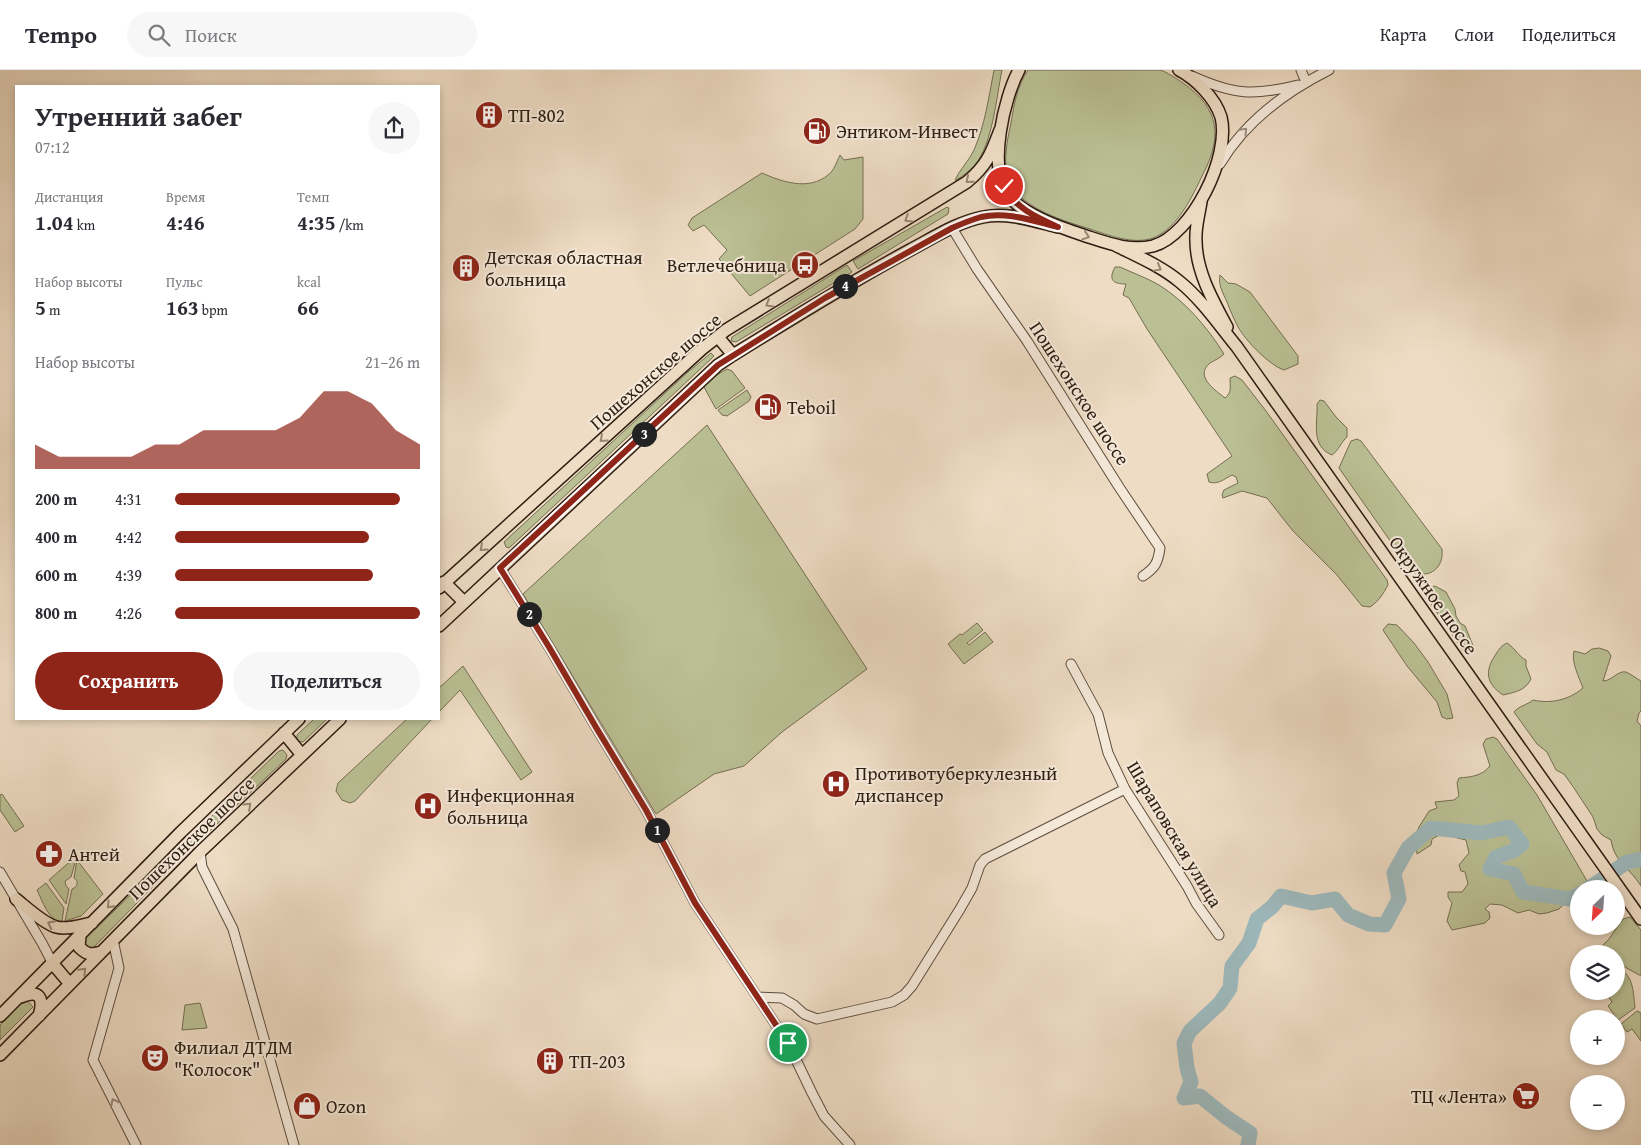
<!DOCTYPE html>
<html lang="ru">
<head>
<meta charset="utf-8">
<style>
  body { margin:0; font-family:"Gentium Book Plus",serif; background:#f7f7f7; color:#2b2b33; height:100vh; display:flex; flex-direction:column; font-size:19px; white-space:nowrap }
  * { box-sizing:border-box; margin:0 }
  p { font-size:16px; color:#7c7c81 }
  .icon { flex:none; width:28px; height:28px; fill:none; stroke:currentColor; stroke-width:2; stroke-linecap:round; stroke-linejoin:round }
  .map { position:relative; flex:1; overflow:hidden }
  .details { position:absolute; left:15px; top:15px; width:425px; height:635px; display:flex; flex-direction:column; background:#fff; border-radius:0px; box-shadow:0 2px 8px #0003 }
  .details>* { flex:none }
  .needle { width:32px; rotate:205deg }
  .tools { position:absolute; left:1570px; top:810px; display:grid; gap:10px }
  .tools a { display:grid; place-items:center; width:55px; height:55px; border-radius:50%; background:#fff; box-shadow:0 2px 8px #0003; font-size:25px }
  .pin { position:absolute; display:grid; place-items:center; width:42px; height:42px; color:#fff; margin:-21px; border:2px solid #fff; border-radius:50%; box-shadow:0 1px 5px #0007 }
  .km { position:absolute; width:25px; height:25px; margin:-12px; border-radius:50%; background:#222; color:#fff; font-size:14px; line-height:25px; text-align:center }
  .round { display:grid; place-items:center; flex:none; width:52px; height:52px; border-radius:26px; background:#f7f7f7 }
  .summary { display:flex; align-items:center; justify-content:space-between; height:85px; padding:0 20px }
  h1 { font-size:28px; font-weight:700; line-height:38px }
  .stats { display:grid; grid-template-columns:repeat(3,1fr); gap:8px; height:85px; padding:5px 20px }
  .stats div { display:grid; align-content:center }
  .stats b { font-size:21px; font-weight:700 }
  .stats small { font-size:14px; font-weight:400 }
  .stats p { font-size:14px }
  .chart { height:140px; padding:10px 20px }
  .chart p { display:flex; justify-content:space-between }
  .chart svg { width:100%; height:90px; margin-top:5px; fill:#8f2418; opacity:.7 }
  .primary-button { display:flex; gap:10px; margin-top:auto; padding:10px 20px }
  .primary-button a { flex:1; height:58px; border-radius:30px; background:#8f2418; color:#fff; font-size:20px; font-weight:700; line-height:58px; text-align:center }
  .primary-button a+a { background:#f7f7f7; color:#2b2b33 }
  ul { padding:0 20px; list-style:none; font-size:16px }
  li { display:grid; grid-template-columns:80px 60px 1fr; align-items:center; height:38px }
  li i { height:12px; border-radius:6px; background:#8f2418 }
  header { display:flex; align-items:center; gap:30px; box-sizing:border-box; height:70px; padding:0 25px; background:#fff; border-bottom:1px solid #e1e1e2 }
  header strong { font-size:24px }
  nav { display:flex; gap:28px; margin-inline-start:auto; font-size:18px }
  .search { width:350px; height:45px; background:#f7f7f7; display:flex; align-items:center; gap:12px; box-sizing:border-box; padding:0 18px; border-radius:28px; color:#7c7c81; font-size:19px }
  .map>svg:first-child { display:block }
  .green { fill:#bac094; stroke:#746e52 }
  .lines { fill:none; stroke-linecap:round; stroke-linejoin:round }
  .river { stroke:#9db9bd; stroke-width:15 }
  .minor-casing { stroke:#5e4d3e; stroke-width:11 }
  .major-casing { stroke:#2e1d11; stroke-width:14 }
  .minor { stroke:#f4e8d9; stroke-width:9 }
  .major { stroke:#eedcc4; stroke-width:11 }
  .oneway { stroke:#9b8d7f }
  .oneway2 { stroke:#988673 }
  .route-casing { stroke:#fff; stroke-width:10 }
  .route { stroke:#8f2418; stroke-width:6 }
  .labels { text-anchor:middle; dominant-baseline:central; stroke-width:4; stroke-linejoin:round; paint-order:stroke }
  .poi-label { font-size:19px; fill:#2e1d11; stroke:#f4e8d9; text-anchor:start }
  .street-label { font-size:19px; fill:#2e1d11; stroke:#f4e8d9 }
</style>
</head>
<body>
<header>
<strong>Tempo</strong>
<div class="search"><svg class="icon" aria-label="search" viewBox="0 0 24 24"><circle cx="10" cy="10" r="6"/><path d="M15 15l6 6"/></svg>Поиск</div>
<nav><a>Карта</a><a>Слои</a><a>Поделиться</a></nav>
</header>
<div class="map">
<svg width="1641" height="1075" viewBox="0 0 1641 1075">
  <rect width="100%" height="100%" fill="#eedcc4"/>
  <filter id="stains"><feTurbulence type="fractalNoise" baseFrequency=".004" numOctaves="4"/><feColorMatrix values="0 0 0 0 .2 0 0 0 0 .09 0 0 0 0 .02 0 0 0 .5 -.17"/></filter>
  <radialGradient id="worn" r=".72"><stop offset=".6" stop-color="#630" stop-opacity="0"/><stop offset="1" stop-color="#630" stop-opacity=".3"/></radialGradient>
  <path class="green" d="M 994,0 L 1002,0 C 996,29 993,72 975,95 C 970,101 963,106 956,110 L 955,110 C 960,99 969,91 974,80 C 985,55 989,26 994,0 Z
    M 1028,0 C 1059,0 1091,0 1122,0 C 1133,0 1150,0 1160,0 C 1167,2 1177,9 1183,13 C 1219,38 1223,66 1203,104 C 1192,127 1178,158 1153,168 C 1133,175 1108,165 1090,159 C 1064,151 1023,139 1010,113 C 1002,95 1007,71 1011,53 C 1014,35 1017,16 1028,0 Z
    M 840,85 L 844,90 L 863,87 L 863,149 L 855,159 L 750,226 L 719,189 L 727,180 L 704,155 L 693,161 L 688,155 L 692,148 L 762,103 C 782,112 809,121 828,105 C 834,101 837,91 840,85 Z
    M 947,137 L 949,138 L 948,144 L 858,199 L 853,191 Z
    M 847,195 L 852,202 L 736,272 L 731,271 L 732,267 Z
    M 1115,197 L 1120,197 C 1133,203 1147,208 1159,215 C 1185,231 1208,258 1224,284 C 1220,288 1215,290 1210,293 C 1194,306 1215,320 1225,328 C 1232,323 1230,316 1230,308 L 1235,306 L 1242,310 L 1266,341 L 1387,510 L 1388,515 C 1383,524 1379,531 1370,537 L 1362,536 L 1337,505 L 1293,461 L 1267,428 L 1242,421 L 1223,428 L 1222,425 L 1224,420 L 1238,413 L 1236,407 L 1232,405 C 1224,409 1218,415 1209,412 L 1207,404 L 1232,386 L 1147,259 L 1129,228 L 1123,225 L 1126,214 C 1113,214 1108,210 1115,197 Z
    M 1220,205 L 1228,213 L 1236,214 L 1250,222 L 1298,286 L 1298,294 L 1284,300 C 1269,295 1246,271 1238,257 C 1234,249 1230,240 1227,232 C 1223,223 1218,215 1220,205 Z
    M 711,283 L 714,286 L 712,288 L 509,478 L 506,477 L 504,472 L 688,302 Z
    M 727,299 L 732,301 L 745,318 L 716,339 L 704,317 L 715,306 Z
    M 747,320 L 751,327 L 749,331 L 727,346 L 722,345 L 718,340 Z
    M 1320,330 L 1324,331 L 1336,347 L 1347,358 L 1347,367 C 1341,372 1339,380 1332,385 C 1310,376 1318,352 1317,334 Z
    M 707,355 L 867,599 L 782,662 L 744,696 L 714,704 L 656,744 L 523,524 Z
    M 1357,369 L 1361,371 L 1442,479 C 1444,498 1430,509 1412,502 L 1339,398 L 1351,371 Z
    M 1435,516 L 1446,522 L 1455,539 L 1456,546 L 1460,553 L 1465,556 L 1474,578 L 1472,582 L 1466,584 L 1424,524 L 1425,520 Z
    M 977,553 L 983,560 L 967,573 L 969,575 L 985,562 L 993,572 L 964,594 L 948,574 L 960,564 L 962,565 Z
    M 1388,554 L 1397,555 L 1414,573 L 1428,592 L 1447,624 L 1453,648 L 1447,649 L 1442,647 L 1437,632 L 1407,596 L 1383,560 Z
    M 1507,573 C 1515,578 1519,587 1526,590 L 1526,596 L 1531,609 C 1525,621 1515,622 1503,625 C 1485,613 1485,600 1496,584 C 1499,579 1502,575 1507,573 Z
    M 1599,578 L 1608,581 L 1611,586 L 1603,611 C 1612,611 1618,600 1626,602 C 1631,604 1637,609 1641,611 L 1641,641 L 1639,643 L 1637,651 L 1641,656 L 1641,816 C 1630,798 1614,792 1611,770 L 1602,765 L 1597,759 L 1593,747 L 1574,718 L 1564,704 L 1556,700 L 1547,682 L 1537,674 L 1514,642 C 1519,636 1527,635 1533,630 C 1551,634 1569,630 1583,618 C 1579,607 1571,592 1574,581 L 1585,584 L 1592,579 Z
    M 463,596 L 532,702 L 521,710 L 460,620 L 439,642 L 439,618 Z
    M 314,649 L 327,649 L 303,672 L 297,671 L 297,665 Z
    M 407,649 L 432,649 L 355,731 L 350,733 L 342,730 L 336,721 L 338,713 Z
    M 1493,667 L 1497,669 L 1537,725 L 1587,811 L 1559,839 L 1547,843 L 1539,844 L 1529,840 L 1518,843 L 1502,835 L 1490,834 L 1485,839 L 1489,842 L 1490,848 L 1485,853 L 1452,860 L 1447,851 L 1452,833 L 1448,827 L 1448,822 L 1462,822 L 1468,814 L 1465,802 L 1461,801 L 1459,795 L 1469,783 L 1466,770 L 1441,764 L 1432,769 L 1431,775 L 1417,784 L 1415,767 L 1419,757 L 1429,741 L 1437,738 L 1435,732 L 1454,730 L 1459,726 L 1457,713 L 1459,708 C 1471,707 1482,706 1490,696 L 1483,674 L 1486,669 Z
    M 283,680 L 287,685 L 286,689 L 182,787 L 91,880 L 83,871 L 279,681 Z
    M 2,724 L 24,756 L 15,762 L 0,740 L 0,725 Z
    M 74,788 L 76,790 L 71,807 L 65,811 L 66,816 L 69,819 L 66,834 L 49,810 Z
    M 77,790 L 103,824 L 81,846 L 65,851 L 72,819 C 78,817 79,811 74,808 Z
    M 46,813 L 64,838 L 62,851 C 49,852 42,830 37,820 Z
    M 1630,847 L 1641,860 L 1641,906 L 1616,892 L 1616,884 L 1602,884 L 1597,881 L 1609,869 L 1623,849 Z
    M 1616,896 C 1634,906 1633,920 1635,938 L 1618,950 L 1608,936 L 1612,932 L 1604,921 L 1616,921 Z
    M 26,929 L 33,937 L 0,970 L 0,955 Z
    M 200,933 L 207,958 L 182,960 L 185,935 Z
    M 1637,941 L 1641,943 L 1641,971 L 1632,959 L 1627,962 L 1621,954 Z"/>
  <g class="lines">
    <path class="river" d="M 1588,819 L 1627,792 L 1641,789
      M 1248,1075 L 1250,1063 L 1226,1047 L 1200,1026 L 1184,1028 L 1191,1012 L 1187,998 L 1184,973 L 1190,961 L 1220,933 L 1230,918 L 1232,896 L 1249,873 L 1257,849 L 1272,837 L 1281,826 L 1312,833 L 1335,829 L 1348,845 L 1369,854 L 1385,855 L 1399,829 L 1394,803 L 1408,778 L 1431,758 L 1481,763 L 1509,757 L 1522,774 L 1513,781 L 1496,787 L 1490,799 L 1514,804 L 1523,822 L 1570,829 L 1579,824"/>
    <defs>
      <path id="minor" d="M 1301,0 L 1306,12
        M 1192,6 C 1234,25 1254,26 1298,15
        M 1220,94 C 1245,52 1285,22 1329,0
        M 952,158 L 977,199 L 1027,271 L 1119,417 L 1160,478 C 1158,493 1155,498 1143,506
        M 500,498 L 549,577 L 597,659 L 646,740 L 695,833 L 788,973 L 812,1023 L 824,1046 L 850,1075
        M 1071,594 L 1098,644 L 1108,683 L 1125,719 L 1187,816 L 1196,833 L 1219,865
        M 200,782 L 202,797 L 233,859 L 294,1075
        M 0,802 L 42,873 L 53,894
        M 113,870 L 119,898 L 93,990 L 136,1075
        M 758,927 L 782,928 L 794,935 L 804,944 L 817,949 L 892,932 L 904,925 L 912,916 L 960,839 L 972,818 L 980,795 L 985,789 L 1125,719"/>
      <path id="major" d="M 1019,0 C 1004,28 988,96 1007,124 C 1023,145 1059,157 1083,165 C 1105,172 1129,182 1153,176 C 1192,165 1231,86 1221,47 C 1215,28 1196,9 1179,0
        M 1201,132 C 1199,145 1195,158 1196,171 C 1196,201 1213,231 1227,257
        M 1115,175 C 1137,186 1161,196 1180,212 C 1202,230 1219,255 1237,277 L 1641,849
        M 718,267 L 733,285
        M 444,512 L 464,532
        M 439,518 L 702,279 L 726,260 L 967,112 C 987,95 991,84 1000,60
        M 439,556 L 686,325 L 718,295 L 733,285 C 791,249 849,213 910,180 C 933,168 957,152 983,147 C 1008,142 1034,151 1058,157
        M 284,663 L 302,685
        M 16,829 C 26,837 43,853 56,857 C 67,860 81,855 92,853
        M 80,866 L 79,877 C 87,885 91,885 101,882
        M 53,894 L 70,914
        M 21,927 C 40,919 44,928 39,946
        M 0,946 L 181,762 L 299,649
        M 0,985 L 200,782 L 340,649"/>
    </defs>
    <use href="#minor" class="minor-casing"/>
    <use href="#major" class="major-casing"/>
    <use href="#minor" class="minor"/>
    <use href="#major" class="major"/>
  </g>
  <defs><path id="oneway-chevron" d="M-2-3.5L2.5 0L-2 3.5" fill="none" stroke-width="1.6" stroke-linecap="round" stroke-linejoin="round" transform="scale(1.25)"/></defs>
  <g class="oneway">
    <use href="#oneway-chevron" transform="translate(1244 61) rotate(-47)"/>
    <use href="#oneway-chevron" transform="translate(114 1032) rotate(-117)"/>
  </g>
  <g class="oneway2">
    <use href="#oneway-chevron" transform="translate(969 110) rotate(140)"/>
    <use href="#oneway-chevron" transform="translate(908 149) rotate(148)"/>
    <use href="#oneway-chevron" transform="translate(1086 166) rotate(18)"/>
    <use href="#oneway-chevron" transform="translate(1158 198) rotate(29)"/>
    <use href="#oneway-chevron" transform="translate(769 234) rotate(149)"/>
    <use href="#oneway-chevron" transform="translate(603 369) rotate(138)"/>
    <use href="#oneway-chevron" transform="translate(483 478) rotate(138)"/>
    <use href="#oneway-chevron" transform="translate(248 736) rotate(-43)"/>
    <use href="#oneway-chevron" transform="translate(110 835) rotate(134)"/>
    <use href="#oneway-chevron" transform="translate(51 854) rotate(-153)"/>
    <use href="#oneway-chevron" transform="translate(83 901) rotate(-46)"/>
  </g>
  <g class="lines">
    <defs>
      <path id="route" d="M 788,973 L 695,833 L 646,740 L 597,659 L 549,577 L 500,498 L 718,295 L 825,228 L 952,158 C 961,154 971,150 981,147 C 1006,141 1033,151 1058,157 C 1038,148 1013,137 1004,116"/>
    </defs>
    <use href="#route" class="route-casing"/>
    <use href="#route" class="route"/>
  </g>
  <defs>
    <symbol id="building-disc" viewBox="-11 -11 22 22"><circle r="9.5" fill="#8f2418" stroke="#f4e8d9"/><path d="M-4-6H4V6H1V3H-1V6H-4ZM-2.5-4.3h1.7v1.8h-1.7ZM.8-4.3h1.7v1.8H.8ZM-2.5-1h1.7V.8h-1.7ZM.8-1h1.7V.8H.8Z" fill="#fff"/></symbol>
    <symbol id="fuel-disc" viewBox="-11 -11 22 22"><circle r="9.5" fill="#8f2418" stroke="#f4e8d9"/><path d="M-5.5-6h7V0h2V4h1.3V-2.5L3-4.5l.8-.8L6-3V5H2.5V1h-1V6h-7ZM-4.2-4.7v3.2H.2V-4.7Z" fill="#fff"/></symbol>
    <symbol id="bus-disc" viewBox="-11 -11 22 22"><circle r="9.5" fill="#8f2418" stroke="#f4e8d9"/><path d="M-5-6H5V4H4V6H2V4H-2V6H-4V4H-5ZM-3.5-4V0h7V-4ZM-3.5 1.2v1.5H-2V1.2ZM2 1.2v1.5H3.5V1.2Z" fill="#fff"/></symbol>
    <symbol id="hospital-disc" viewBox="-11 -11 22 22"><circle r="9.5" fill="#8f2418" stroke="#f4e8d9"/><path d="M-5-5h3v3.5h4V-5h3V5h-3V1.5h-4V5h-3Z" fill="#fff"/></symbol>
    <symbol id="pharmacy-disc" viewBox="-11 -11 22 22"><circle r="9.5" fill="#8f2418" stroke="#f4e8d9"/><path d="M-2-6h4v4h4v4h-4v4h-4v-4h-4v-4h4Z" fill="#fff"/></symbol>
    <symbol id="theatre-disc" viewBox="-11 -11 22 22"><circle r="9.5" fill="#8f2418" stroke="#f4e8d9"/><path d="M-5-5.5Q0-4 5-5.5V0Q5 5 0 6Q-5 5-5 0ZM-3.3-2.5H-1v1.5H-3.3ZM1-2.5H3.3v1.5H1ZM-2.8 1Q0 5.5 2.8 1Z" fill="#fff"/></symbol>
    <symbol id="supermarket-disc" viewBox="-11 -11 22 22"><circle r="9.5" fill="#8f2418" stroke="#f4e8d9"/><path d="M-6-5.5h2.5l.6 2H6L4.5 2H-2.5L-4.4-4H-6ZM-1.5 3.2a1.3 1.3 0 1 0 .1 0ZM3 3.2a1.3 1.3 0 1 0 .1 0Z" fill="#fff"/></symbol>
    <symbol id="shop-disc" viewBox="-11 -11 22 22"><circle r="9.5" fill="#8f2418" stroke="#f4e8d9"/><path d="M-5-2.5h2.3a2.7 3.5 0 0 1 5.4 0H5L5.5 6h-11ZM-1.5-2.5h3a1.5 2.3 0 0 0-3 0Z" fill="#fff"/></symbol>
  </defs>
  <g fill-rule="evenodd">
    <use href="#building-disc" x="473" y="29" width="32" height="32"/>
    <use href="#fuel-disc" x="801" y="45" width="32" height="32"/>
    <use href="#bus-disc" x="789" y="179" width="32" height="32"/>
    <use href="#building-disc" x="450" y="182" width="32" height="32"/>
    <use href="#fuel-disc" x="752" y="321" width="32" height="32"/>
    <use href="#hospital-disc" x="820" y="698" width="32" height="32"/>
    <use href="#hospital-disc" x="412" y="720" width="32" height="32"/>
    <use href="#pharmacy-disc" x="33" y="768" width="32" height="32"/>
    <use href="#theatre-disc" x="139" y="972" width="32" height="32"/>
    <use href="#building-disc" x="534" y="975" width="32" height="32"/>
    <use href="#supermarket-disc" x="1510" y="1010" width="32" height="32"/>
    <use href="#shop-disc" x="291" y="1020" width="32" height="32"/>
  </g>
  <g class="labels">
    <g class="poi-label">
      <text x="508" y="45">ТП-802</text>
      <text x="836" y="61">Энтиком-Инвест</text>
      <text x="485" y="187">Детская областная<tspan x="485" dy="22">больница</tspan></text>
      <text x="786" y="195" text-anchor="end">Ветлечебница</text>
      <text x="787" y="337">Teboil</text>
      <text x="855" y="703">Противотуберкулезный<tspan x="855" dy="22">диспансер</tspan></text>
      <text x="447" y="725">Инфекционная<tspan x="447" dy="22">больница</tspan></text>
      <text x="68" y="784">Антей</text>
      <text x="174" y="977">Филиал ДТДМ<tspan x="174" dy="22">"Колосок"</tspan></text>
      <text x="569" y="991">ТП-203</text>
      <text x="1507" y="1026" text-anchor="end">ТЦ «Лента»</text>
      <text x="326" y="1036">Ozon</text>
    </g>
    <g class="street-label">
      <text transform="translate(655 301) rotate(-41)">Пошехонское шоссе</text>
      <text transform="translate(1080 323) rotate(57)">Пошехонское шоссе</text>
      <text transform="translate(1434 525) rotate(55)">Окружное шоссе</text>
      <text transform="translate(1175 764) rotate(59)">Шараповская улица</text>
      <text transform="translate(191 768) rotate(-44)">Пошехонское шоссе</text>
    </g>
  </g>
  <rect width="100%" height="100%" filter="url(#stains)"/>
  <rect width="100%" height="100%" fill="url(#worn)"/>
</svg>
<div class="tools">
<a><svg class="needle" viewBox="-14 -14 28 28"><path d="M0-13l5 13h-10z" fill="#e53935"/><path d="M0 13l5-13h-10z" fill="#7c7c81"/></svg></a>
<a><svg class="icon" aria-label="layers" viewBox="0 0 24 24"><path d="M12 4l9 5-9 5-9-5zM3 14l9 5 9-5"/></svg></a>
<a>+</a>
<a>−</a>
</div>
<div class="pin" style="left:788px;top:973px;background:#1e9e55"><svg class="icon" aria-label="arrive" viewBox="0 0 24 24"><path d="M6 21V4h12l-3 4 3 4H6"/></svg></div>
<div class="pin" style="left:1004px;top:116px;background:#d93025"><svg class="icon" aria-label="check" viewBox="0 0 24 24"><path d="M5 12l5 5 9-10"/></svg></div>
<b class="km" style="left:657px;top:760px">1</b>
<b class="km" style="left:529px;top:544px">2</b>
<b class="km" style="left:644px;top:364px">3</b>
<b class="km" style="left:845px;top:216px">4</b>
<section class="details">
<div class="summary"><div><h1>Утренний забег</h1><p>07:12</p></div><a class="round"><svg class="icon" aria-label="share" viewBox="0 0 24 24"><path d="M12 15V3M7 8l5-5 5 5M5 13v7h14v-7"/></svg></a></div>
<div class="stats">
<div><p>Дистанция</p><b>1.04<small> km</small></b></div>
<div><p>Время</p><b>4:46</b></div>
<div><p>Темп</p><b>4:35<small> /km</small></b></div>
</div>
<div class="stats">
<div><p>Набор высоты</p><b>5<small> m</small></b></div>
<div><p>Пульс</p><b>163<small> bpm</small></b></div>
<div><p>kcal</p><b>66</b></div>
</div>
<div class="chart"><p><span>Набор высоты</span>21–26 m</p>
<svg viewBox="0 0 160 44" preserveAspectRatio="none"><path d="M0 44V32L10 38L20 38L30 38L40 38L50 32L60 32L70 25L80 25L90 25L100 25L110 19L120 6L130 6L140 12L150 25L160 32V44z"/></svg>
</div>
<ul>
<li><b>200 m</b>4:31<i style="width:92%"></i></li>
<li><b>400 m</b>4:42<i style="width:79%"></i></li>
<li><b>600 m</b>4:39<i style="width:81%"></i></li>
<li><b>800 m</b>4:26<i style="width:100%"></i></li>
</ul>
<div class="primary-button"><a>Сохранить</a><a>Поделиться</a></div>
</section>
</div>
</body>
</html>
